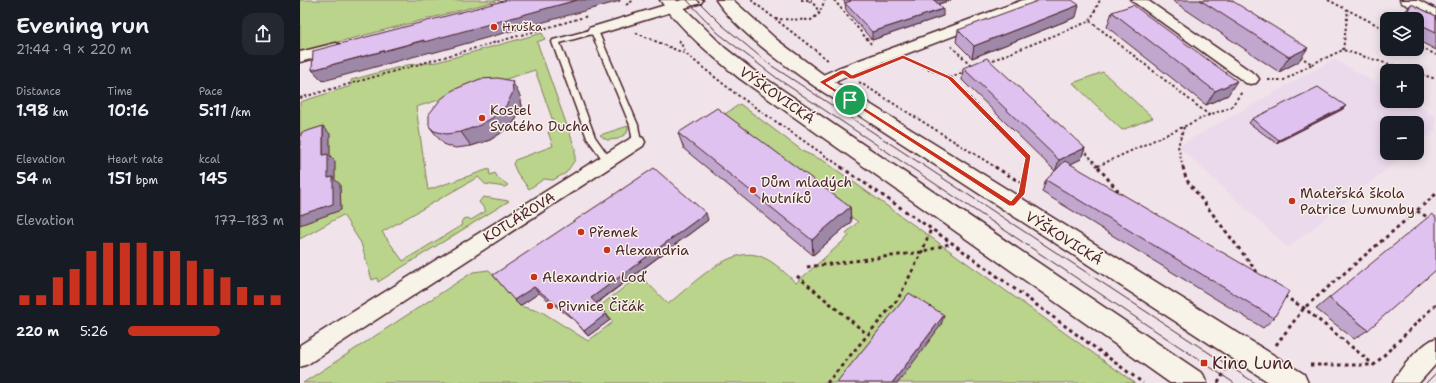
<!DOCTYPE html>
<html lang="en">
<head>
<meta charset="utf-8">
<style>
  body { margin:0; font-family:"Shantell Sans",sans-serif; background:#242831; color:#f1f3f6; height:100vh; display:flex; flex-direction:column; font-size:15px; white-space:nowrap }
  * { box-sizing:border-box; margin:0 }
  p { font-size:13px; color:#9ea1a6 }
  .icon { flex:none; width:22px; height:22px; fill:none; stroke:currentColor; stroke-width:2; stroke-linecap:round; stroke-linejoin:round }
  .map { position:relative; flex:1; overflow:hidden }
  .side { display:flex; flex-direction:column; background:#171b24; width:300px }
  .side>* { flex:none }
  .fabs { position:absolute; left:1080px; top:12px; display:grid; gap:8px }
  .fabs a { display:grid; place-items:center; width:44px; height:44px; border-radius:8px; background:#171b24; box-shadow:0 2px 10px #0003; font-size:20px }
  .pin { position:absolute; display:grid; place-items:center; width:34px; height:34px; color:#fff; margin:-17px; border:2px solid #fff; border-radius:50%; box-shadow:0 1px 4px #0007 }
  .round { display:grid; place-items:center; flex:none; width:42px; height:42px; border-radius:12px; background:#242831 }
  .overview { display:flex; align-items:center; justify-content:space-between; height:68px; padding:0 16px }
  h1 { font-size:22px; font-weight:600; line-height:30px }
  .stats { display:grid; grid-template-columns:repeat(3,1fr); gap:6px; height:68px; padding:4px 16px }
  .stats div { display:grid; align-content:center }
  .stats b { font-size:17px; font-weight:600 }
  .stats small { font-size:11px; font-weight:400 }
  .stats p { font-size:11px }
  .chart { height:112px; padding:8px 16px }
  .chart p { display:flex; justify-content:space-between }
  .chart svg { width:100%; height:72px; margin-top:4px; stroke:#c8321e; stroke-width:6 }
  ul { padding:0 16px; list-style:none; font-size:13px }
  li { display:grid; grid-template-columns:64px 48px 1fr; align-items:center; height:30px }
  li i { height:10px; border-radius:5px; background:#c8321e }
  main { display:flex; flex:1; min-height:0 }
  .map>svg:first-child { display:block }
  .built { fill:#ebdaec }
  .green { fill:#bad48b; stroke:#827a5b }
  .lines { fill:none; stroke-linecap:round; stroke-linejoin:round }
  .lane-casing { stroke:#4a1f2b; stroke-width:3 }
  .street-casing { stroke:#4a1f2b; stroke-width:3 }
  .secondary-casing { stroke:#4a1f2b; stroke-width:3 }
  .path-far1 { stroke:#4a1f2b; stroke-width:2; stroke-dasharray:2.5 2.5; stroke-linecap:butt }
  .path { stroke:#4a1f2b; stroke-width:3; stroke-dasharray:3.5 3.5; stroke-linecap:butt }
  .lane { fill:#f7f3e8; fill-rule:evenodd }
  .street { fill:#f7f3e8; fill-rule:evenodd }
  .secondary { fill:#f7f3e8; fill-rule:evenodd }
  .tram { stroke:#4a1f2b; stroke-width:1 }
  .wall { fill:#c1a7ce; stroke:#4a1f2b }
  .shaded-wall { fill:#9d88a8; stroke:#4a1f2b }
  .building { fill:#e0c2f0; stroke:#4a1f2b }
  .route { fill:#c8321e; stroke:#fff; fill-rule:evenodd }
  .poi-dot { fill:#c8321e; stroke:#f7f3e8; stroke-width:1.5 }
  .labels { text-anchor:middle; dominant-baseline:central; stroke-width:3; stroke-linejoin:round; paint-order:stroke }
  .far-poi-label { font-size:12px; fill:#4a1f2b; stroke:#f7f3e8; text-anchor:start }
  .street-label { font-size:14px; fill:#4a1f2b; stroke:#f7f3e8 }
  .poi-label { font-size:14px; fill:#4a1f2b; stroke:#f7f3e8; text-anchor:start }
  .near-poi-label { font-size:17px; fill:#4a1f2b; stroke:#f7f3e8; text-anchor:start }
</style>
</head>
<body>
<main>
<section class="side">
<div class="overview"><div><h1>Evening run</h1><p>21:44 · 9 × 220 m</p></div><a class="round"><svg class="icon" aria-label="share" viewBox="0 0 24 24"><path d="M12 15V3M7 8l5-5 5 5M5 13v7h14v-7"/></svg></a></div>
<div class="stats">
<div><p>Distance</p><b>1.98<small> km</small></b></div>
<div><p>Time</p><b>10:16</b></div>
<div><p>Pace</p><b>5:11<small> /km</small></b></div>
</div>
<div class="stats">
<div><p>Elevation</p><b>54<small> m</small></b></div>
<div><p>Heart rate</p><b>151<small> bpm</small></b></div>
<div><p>kcal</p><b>145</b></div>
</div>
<div class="chart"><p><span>Elevation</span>177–183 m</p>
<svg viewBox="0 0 160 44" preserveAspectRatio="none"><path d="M5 44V38M15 44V38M25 44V27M35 44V22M45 44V11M55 44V6M65 44V6M75 44V6M85 44V11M95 44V11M105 44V17M115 44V22M125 44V27M135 44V33M145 44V38M155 44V38"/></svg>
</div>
<ul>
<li><b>220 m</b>5:26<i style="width:59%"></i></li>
</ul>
</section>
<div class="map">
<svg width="1136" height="383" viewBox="0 0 1136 383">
  <rect width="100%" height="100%" fill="#f0e4ea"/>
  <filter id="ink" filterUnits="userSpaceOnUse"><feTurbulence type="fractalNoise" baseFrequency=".025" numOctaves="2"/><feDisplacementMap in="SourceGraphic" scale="8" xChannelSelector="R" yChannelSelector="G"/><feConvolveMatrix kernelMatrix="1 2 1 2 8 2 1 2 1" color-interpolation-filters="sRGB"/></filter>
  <g filter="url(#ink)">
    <path class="built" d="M 1034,59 L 1087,89 L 1087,101 L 1109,101 L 1136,116 L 1136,130 L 1117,145 L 1117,123 L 1087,123 L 1087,153 L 1107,153 L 988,248 L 878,146 Z"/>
    <path class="green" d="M 0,0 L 200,0 L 0,52 Z
      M 242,33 L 245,39 L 237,42 L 275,148 L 275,160 L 266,173 L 253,180 L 244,179 L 229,189 L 217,173 L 213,164 L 215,160 L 253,146 L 248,132 L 256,130 L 235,70 L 116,107 L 128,190 L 189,169 L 190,175 L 195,173 L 198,178 L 208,185 L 205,187 L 185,184 L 178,177 L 82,232 L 103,261 L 162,225 L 161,223 L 163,219 L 168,218 L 171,220 L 186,211 L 179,202 L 183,197 L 209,201 L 78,282 L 77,278 L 72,280 L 61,243 L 43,215 L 0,239 L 0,102 L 51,86 L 51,80 L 107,65 L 137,62 Z
      M 803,72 L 853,118 L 822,130 L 773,83 Z
      M 440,104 L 504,152 L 524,161 L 835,383 L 3,383 L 173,272 L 189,270 L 220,306 L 242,312 L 288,341 L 313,322 L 300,306 L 340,275 L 368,304 C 391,286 431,243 462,257 C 475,262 486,274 496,283 L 549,236 L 546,233 L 558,222 L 507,184 L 398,132 Z
      M 328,126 L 327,133 L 318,139 L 307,140 L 300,135 Z"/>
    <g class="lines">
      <defs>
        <path id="lane" d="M 294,29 L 298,31 L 338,125 L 341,142 L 337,145 L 333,142 L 330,125 L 292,34 L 260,43 L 295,137 L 312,161 L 308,164 L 305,163 L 287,138 L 252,42 L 253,40 Z"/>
        <path id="street" d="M 382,0 L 403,0 L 401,3 L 299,34 L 294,35 L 289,34 L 287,31 L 289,28 Z
          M 723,0 L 742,0 L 740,3 L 548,76 C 538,80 527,89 516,86 L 513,82 L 516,78 L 538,68 Z
          M 831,0 L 847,0 L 956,75 L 959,79 L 956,83 L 951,84 L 946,83 Z
          M 1100,0 L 1118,0 L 1136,9 L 1136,18 L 1102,3 Z
          M 36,43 L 41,45 L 43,48 L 41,51 L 0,62 L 0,52 Z
          M 337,136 L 343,138 L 345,142 L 343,146 L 8,364 L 0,367 L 0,345 L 331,138 Z
          M 1136,338 L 1136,364 L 1119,383 L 1093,383 C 1099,369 1122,343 1136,338 Z"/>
        <path id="secondary" d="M 360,0 L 376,0 L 425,48 L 453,70 L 903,374 L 907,383 L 870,383 L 439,78 C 412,56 380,29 360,0 Z
          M 416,0 L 433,0 L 477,40 L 528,78 L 1004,374 L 1008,383 L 970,383 L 514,86 C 483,64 437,31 416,0 Z"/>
      </defs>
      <use href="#lane" class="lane-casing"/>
      <use href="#street" class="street-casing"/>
      <use href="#secondary" class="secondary-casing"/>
      <path class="path-far1" d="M 451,0 L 529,61
        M 501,0 L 512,0
        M 534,0 L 572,45
        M 1028,0 L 1087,30
        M 509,1 L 516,6 L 519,14
        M 326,5 L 334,0
        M 475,19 L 511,20 L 519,14 L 525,0
        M 790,21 L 909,115 L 931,107 L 942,92
        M 336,33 L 386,54 L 436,94 L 543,168
        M 379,40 L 386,53
        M 1117,45 L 1136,55
        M 651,46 L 672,66
        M 1043,50 L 1048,10
        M 614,62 L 650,78
        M 688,62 L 790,21 L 800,0
        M 1012,64 L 1043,50 L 1111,71
        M 666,71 L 650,78 L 729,158 L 727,168
        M 1117,73 L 1136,79
        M 968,80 L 984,80 L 1012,64 L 999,56
        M 559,82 L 697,168
        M 0,98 L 288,16
        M 783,149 L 799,168
        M 798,166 L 909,115
        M 883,168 L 878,146 L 884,127"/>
      <path class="path" d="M 541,167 L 652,243 L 843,383
        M 695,167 L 723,184
        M 798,167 L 823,197
        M 883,167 L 886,179 L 960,276
        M 722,187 L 727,167
        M 1117,211 L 1129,218
        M 507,267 L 622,252 L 652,243
        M 497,276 L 567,334
        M 984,296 L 1004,308 L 1074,365
        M 976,345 L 1004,308 L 1136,194
        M 1010,365 L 1074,365 L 1136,304
        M 527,383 L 598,299 L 622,252 L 631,229
        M 918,383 L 928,366"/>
      <use href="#lane" class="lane"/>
      <use href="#street" class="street"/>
      <use href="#secondary" class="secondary"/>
      <path class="tram" d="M 387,0 L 418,33 L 478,79 L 934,383
        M 397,0 L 422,25 L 469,64 L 955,383
        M 1126,383 L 1136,373"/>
    </g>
    <path class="wall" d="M 543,0 L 651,0 L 639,4 L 643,16 L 572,40 L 546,10 L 545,3 Z
      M 874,0 L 931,0 L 998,62 L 979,72 L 873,1 Z
      M 1111,4 L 1136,16 L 1136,50 L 1117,40 L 1117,19 L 1100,19 L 1102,16 Z
      M 812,12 L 928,95 L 906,105 L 807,27 Z
      M 776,17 L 672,58 L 656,42 L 658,30 Z
      M 663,68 L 785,148 L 781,159 L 770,164 L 974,318 L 963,328 L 742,192 L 746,180 L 755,171 L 662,80 Z
      M 220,96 L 222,106 L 215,121 L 201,133 L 190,140 L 171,146 L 156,148 L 145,145 L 140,140 L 129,126 Z
      M 1046,106 L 1043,109 L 976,143 L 949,123 L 952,119 Z
      M 378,133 L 550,207 L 551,222 L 513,255 L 384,149 Z
      M 408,220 L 296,304 L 306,314 L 310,320 L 288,336 L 274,320 L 239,293 L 220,306 L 193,275 Z
      M 1029,298 L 1068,330 L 1054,339 L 1016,309 Z"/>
    <path class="shaded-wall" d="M 277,0 L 320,0 L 320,1 L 132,53 L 131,52 L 23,81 L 12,70 Z
      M 633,0 L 651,0 L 632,6 Z
      M 779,5 L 776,17 L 672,58 L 674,46 Z
      M 643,9 L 643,16 L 572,40 L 572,32 Z
      M 1008,48 L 998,62 L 979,72 L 989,57 Z
      M 212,81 L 220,96 L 222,106 L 215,121 L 201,133 L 190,140 L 171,146 L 161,132 Z
      M 937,81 L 928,95 L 906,105 L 915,91 Z
      M 1046,106 L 1043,109 L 976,143 L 979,140 Z
      M 23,126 L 30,134 L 30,156 L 35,161 L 35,180 L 40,184 L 41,210 L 0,225 L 0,215 L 28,178 L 23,155 Z
      M 785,148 L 781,159 L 755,172 L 759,160 Z
      M 550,207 L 551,222 L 513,255 L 512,240 Z
      M 406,213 L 408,220 L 295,304 L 291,298 Z
      M 234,287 L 239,293 L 220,306 L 214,300 Z
      M 306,314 L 310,320 L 288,336 L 284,331 Z
      M 644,315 L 641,325 L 598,383 L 592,383 Z"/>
    <path class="building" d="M 207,0 L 277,0 L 124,42 L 124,40 L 12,70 L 13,51 Z
      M 550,0 L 634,0 L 643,9 L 572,32 L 545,3 L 551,1 Z
      M 740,0 L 772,0 L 779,5 L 674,46 L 658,30 Z
      M 900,0 L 931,0 L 1008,48 L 989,57 Z
      M 1111,4 L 1136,16 L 1136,32 L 1117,23 L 1117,19 L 1110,19 L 1105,17 Z
      M 833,5 L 937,81 L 915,91 L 812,12 Z
      M 687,58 L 785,148 L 759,160 L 663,68 Z
      M 198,78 L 212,81 L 213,92 L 206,106 L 192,118 L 180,125 L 161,132 L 146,134 L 134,131 L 129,126 L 129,114 L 141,99 L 153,90 L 180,79 Z
      M 1018,87 L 1046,106 L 979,140 L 952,119 Z
      M 417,108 L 550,207 L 512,240 L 378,133 Z
      M 23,126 L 23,155 L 28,154 L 28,178 L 33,177 L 33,204 L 0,215 L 0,136 L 1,136 L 1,133 Z
      M 765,161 L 989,291 L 974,318 L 746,180 Z
      M 354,168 L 406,213 L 291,298 L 306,314 L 284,331 L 269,314 L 234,287 L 214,300 L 193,275 Z
      M 1132,214 L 1136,217 L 1136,270 L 1068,330 L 1029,298 Z
      M 609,293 L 644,315 L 592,383 L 536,383 Z"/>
  </g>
  <path class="route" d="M 603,55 L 652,77 L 731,156 L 725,194 L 714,206 L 709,206 L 519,82 L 541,70 L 545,70 L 552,75 ZM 603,59 L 648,79 L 725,158 L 718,193 L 711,201 L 526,83 L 543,74 L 550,79 L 554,79 Z"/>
  <g class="poi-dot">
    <circle cx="194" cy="27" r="4"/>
    <circle cx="182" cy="118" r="4"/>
    <circle cx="453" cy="190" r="4"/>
    <circle cx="992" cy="201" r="4"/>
    <circle cx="281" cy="232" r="4"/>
    <circle cx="307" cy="250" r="4"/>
    <circle cx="234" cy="277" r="4"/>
    <circle cx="250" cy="306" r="4"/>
    <rect x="900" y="359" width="8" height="8" rx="2"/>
  </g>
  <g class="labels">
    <g class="far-poi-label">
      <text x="202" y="27">Hruška</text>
    </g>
    <g class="street-label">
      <text transform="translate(477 95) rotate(35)">VÝŠKOVICKÁ</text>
      <text transform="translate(219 217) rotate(-32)">KOTLÁŘOVA</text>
      <text transform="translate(764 238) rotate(32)">VÝŠKOVICKÁ</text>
    </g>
    <g class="poi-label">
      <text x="190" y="110">Kostel<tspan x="190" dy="16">Svatého Ducha</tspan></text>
      <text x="461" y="182">Dům mladých<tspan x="461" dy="16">hutníků</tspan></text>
      <text x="1000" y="193">Mateřská škola<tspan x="1000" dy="16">Patrice Lumumby</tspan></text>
      <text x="289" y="232">Přemek</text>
      <text x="315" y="250">Alexandria</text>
      <text x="242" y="277">Alexandria Loď</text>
      <text x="258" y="306">Pivnice Čičák</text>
    </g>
    <g class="near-poi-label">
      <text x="912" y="363">Kino Luna</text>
    </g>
  </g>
</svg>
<div class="fabs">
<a><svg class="icon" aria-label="layers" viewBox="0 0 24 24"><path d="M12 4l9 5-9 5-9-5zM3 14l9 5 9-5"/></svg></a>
<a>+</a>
<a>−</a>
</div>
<div class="pin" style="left:550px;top:100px;background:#1e9e55"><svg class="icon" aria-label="arrive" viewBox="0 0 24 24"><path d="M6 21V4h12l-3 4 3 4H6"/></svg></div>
</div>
</main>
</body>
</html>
